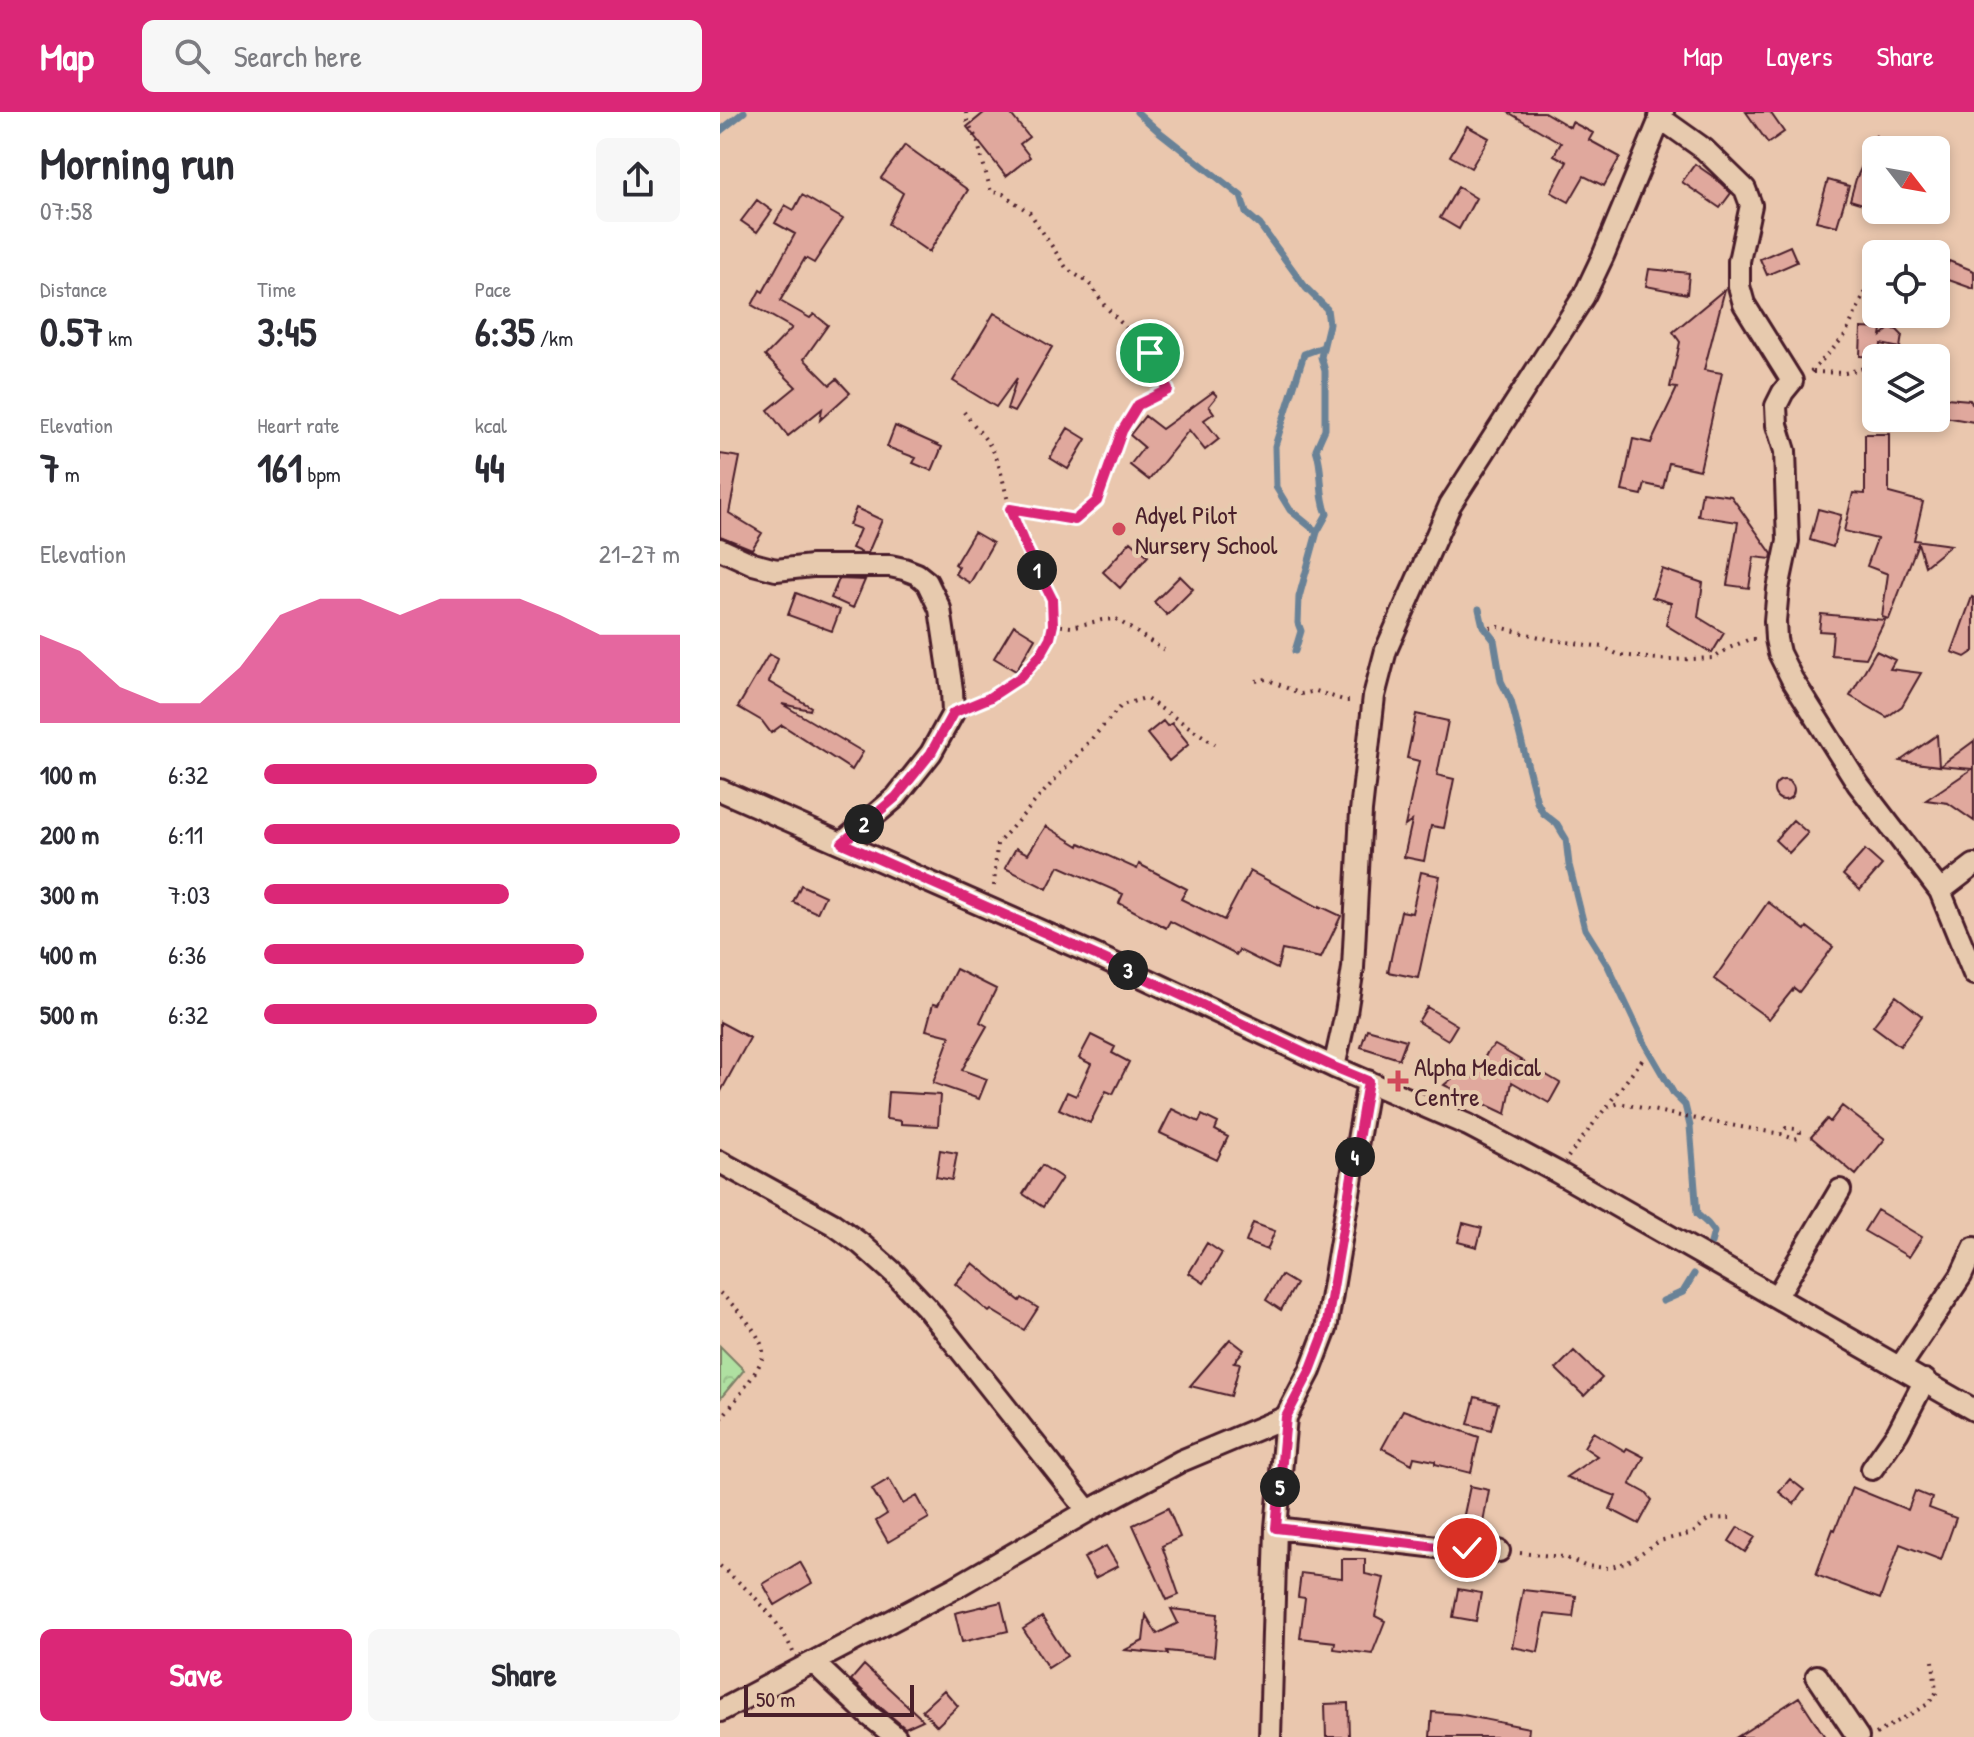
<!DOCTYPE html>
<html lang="en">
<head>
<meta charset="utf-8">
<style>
  body { margin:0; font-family:"Patrick Hand",sans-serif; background:#f7f7f7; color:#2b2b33; height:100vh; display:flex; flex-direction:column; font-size:30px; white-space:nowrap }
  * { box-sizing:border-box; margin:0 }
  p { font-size:26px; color:#7c7c81 }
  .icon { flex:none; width:44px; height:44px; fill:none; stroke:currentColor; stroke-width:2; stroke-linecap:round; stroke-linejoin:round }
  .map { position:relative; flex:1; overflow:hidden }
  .sheet { display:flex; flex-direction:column; background:#fff; width:720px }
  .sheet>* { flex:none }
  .needle { width:52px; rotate:121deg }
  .fabs { position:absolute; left:1142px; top:24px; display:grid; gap:16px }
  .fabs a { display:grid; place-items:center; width:88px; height:88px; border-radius:12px; background:#fff; box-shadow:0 4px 12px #0003; font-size:40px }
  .scale { position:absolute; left:24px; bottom:20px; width:170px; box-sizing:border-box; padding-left:8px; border:4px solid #4a1f2b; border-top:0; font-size:22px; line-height:28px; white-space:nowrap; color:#4a1f2b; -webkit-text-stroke:6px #e7caae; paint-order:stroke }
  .pin { position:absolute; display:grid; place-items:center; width:68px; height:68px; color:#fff; margin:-34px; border:4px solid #fff; border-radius:50%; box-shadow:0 2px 8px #0007 }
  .km { position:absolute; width:40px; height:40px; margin:-20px; border-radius:50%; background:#222; color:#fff; font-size:22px; line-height:40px; text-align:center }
  .round { display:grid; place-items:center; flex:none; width:84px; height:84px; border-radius:12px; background:#f7f7f7 }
  .overview { display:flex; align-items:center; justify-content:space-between; height:136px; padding:0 40px }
  h1 { font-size:44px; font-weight:700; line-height:60px }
  .metrics { display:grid; grid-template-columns:repeat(3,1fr); gap:12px; height:136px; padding:8px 40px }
  .metrics div { display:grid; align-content:center }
  .metrics b { font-size:40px; font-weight:700 }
  .metrics small { font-size:22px; font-weight:400 }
  .metrics p { font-size:22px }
  .chart { height:224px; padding:16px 40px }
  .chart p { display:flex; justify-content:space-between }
  .chart svg { width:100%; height:144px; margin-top:8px; fill:#db2777; opacity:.7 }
  .button { display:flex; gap:16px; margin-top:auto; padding:16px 40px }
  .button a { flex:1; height:92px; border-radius:12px; background:#db2777; color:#fff; font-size:32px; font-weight:700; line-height:92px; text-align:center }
  .button a+a { background:#f7f7f7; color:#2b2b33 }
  ul { padding:0 40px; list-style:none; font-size:26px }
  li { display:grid; grid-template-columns:128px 96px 1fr; align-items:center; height:60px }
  li i { height:20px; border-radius:10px; background:#db2777 }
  header { display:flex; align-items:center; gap:48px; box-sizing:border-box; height:112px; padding:0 40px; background:#db2777; color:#fff }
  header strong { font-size:38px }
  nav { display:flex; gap:44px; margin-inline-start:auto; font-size:28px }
  .search { width:560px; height:72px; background:#f7f7f7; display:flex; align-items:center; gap:20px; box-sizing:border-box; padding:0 28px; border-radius:12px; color:#7c7c81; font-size:30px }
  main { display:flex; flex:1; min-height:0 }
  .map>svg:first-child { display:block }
  .forest { fill:url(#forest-crowns); stroke:#7c8066; stroke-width:2 }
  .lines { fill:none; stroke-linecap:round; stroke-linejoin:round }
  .stream { stroke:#698297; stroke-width:7 }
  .building { fill:#e0a89d; stroke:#4a1f2b; stroke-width:2 }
  .minor-casing { stroke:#4a1f2b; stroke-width:26 }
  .path { stroke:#4a1f2b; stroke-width:4; stroke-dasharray:2 6; stroke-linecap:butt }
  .minor { stroke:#e7caae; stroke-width:20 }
  .route-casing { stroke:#fff; stroke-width:16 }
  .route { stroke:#db2777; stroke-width:10 }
  .poi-dot { fill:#d1495b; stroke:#e7caae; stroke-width:3 }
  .labels { text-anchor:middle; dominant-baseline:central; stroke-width:8; stroke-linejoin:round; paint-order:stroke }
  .poi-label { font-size:26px; fill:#4a1f2b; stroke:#e7caae; text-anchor:start }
</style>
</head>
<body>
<header>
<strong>Map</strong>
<div class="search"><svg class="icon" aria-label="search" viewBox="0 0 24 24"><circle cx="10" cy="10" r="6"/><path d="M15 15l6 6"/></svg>Search here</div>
<nav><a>Map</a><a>Layers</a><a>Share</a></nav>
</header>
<main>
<section class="sheet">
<div class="overview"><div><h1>Morning run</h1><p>07:58</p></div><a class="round"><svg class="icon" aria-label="share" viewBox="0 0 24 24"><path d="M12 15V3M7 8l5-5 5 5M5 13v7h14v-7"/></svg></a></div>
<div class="metrics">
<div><p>Distance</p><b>0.57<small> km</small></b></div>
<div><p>Time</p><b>3:45</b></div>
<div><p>Pace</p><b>6:35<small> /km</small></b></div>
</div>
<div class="metrics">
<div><p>Elevation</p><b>7<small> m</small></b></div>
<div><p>Heart rate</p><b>161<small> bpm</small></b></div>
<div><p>kcal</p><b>44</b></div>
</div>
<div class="chart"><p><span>Elevation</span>21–27 m</p>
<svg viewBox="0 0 160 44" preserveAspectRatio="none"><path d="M0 44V17L10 22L20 33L30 38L40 38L50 27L60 11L70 6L80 6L90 11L100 6L110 6L120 6L130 11L140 17L150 17L160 17V44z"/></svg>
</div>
<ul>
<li><b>100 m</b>6:32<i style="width:80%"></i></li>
<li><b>200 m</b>6:11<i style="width:100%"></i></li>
<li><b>300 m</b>7:03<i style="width:59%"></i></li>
<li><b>400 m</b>6:36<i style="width:77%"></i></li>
<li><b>500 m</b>6:32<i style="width:80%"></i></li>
</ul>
<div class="button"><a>Save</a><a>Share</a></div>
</section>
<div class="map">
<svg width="1254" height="1625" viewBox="0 0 1254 1625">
  <defs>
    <pattern id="forest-crowns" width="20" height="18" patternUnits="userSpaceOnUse" patternTransform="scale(2)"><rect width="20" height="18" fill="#afe0a1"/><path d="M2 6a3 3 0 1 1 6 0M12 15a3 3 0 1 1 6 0" fill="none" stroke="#98c08b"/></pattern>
  </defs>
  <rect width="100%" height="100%" fill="#eac7ae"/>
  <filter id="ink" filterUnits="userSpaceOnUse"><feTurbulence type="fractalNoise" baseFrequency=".0125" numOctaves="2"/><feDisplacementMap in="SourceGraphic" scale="16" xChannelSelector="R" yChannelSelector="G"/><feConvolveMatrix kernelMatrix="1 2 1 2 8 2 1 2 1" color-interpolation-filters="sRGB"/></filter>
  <g filter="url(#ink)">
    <path class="forest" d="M 0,1234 L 24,1258 L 0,1287 Z"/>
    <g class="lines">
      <path class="stream" d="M 417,0 L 437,18 L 521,84 L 526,101 L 540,113 L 586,176 L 607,197 L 609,212 L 601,245 L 605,259 L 605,317 L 596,337 C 604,360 598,381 607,402 L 597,420 L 579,485 L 578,511 L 581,519 L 575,539
        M 0,19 L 24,0
        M 597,420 L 570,398 L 556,375 L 555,334 L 584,242 L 603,235
        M 759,497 L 763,514 L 774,528 L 781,569 L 791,589 L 817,690 L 823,701 L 837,712 L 846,727 L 849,753 L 865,817 L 888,854 L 926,934 L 954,982 L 965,993 L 970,1014 L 977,1102 L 987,1111 L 994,1120 L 991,1131
        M 943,1189 L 963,1180 L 974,1162"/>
    </g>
    <path class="building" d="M 265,0 L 289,0 L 309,25 L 300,32 L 310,45 L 286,64 L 247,15 Z
      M 788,0 L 824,0 L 850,15 L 852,10 L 873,21 L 869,28 L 900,45 L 884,74 L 864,64 L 849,90 L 831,80 L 847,50 L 834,43 L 841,31 Z
      M 1026,0 L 1050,0 L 1064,20 L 1048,31 Z
      M 747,14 L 769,26 L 751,56 L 730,44 Z
      M 1156,23 L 1156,96 L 1130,88 L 1136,67 Z
      M 185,33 L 248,78 L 209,140 L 168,112 L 183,81 L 161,66 Z
      M 975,52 L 995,66 L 1011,81 L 1000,96 L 962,70 Z
      M 1108,68 L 1129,74 L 1117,114 L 1096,109 Z
      M 738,75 L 756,86 L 739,117 L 720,106 Z
      M 82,83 L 123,107 L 94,151 L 85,146 L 60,189 L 90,206 L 94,202 L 108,213 L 84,247 L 110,273 L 117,267 L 130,281 L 100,308 L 102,297 L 68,324 L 48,298 L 76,275 L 45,244 L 72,216 L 32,193 L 40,178 L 43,180 L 75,122 L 55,111 L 65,93 L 74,98 Z
      M 37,88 L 52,99 L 37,120 L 21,109 Z
      M 1070,134 L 1077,150 L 1047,163 L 1040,147 Z
      M 1229,149 L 1254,159 L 1254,177 L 1223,166 Z
      M 929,157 L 969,161 L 967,182 L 926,174 Z
      M 1005,177 L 984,258 L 1002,261 L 980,358 L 949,351 L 943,376 L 925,372 L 922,383 L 902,379 L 913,327 L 931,331 L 957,276 L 950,275 L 960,230 L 953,220 Z
      M 274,201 L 332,235 L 294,300 L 287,297 L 297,266 L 276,295 L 233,269 Z
      M 1141,216 L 1162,217 L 1161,224 L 1170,216 L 1177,218 L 1182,223 L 1180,236 L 1161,232 L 1160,245 L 1140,244 Z
      M 493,280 L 497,284 L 489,294 L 494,301 L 484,308 L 499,327 L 485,338 L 469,318 L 429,368 L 410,353 L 424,335 L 410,323 L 425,304 L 442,317 Z
      M 1226,286 L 1250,288 L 1254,294 L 1254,310 L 1225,305 Z
      M 175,314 L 222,335 L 212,359 L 193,351 L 196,346 L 167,335 Z
      M 348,316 L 366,327 L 348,357 L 330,346 Z
      M 1145,322 L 1169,322 L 1169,381 L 1203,390 L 1194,428 L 1231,433 L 1205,454 L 1198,431 L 1169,507 L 1162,505 L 1168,462 L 1147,454 L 1157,427 L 1124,419 L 1133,381 L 1145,382 Z
      M 0,342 L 20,345 L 9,401 L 42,421 L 32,437 L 0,424 Z
      M 982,380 L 1011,384 L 1052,442 L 1051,447 L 1034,445 L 1029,476 L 1007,473 L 1018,410 L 978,404 Z
      M 136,396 L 162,408 L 148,441 L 142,441 L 132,436 L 140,417 L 129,413 Z
      M 1098,397 L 1121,403 L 1113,435 L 1090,428 Z
      M 254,420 L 273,431 L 250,471 L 235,462 L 239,455 L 235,452 Z
      M 411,429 L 428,444 L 400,476 L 383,460 Z
      M 942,457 L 983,471 L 978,505 L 1004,521 L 992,541 L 946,513 L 951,491 L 932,485 Z
      M 460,464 L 473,477 L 447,503 L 434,490 Z
      M 119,467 L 145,468 L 133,496 L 111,486 Z
      M 76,481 L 120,498 L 112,519 L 68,503 Z
      M 1252,485 L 1254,486 L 1254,539 L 1245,545 L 1232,540 Z
      M 1101,502 L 1165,508 L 1146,546 L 1111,543 L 1113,520 L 1099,519 Z
      M 294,513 L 315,526 L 296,559 L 274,546 Z
      M 1156,539 L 1175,548 L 1170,557 L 1201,561 L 1182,594 L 1167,605 L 1130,584 Z
      M 49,542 L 58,547 L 49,570 L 91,595 L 90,598 L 62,592 L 143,640 L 132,658 L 62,613 L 51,621 L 42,609 L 18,595 Z
      M 696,602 L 728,609 L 717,663 L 734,667 L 724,716 L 711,714 L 704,749 L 684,745 L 692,709 L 685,714 L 699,649 L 687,646 Z
      M 443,609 L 447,614 L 452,611 L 469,632 L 449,649 L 427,622 Z
      M 1217,623 L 1219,654 L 1180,649 Z
      M 1254,629 L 1254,709 L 1228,691 L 1206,688 L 1252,657 L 1220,654 Z
      M1054 678a10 10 0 1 1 20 0a10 10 0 1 1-20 0Z
      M 1073,708 L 1088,721 L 1069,741 L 1055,728 Z
      M 326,714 L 359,734 L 360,731 L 417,757 L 419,752 L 467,777 L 461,787 L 504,808 L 530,759 L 600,796 L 600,794 L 621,804 L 601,846 L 562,838 L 557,857 L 519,838 L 516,843 L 450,809 L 446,816 L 399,791 L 403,782 L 339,754 L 327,777 L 285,756 L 296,736 L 308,742 Z
      M 1145,738 L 1162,753 L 1140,778 L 1123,763 Z
      M 701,760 L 720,764 L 698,866 L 668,860 L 681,799 L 692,801 Z
      M 81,773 L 105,784 L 97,801 L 73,790 Z
      M 1048,790 L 1085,818 L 1087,815 L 1113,835 L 1079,880 L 1074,876 L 1049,907 L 994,867 Z
      M 236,857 L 276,877 L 260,910 L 267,914 L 242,958 L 267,967 L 259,987 L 213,971 L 230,924 L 206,918 L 213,892 L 218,893 Z
      M 1176,884 L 1202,904 L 1180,934 L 1153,914 Z
      M 707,895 L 737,913 L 728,928 L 698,910 Z
      M 0,910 L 30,926 L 0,981 Z
      M 647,917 L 686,928 L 679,947 L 641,935 Z
      M 371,923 L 395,935 L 392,941 L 409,950 L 393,982 L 386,979 L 370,1011 L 339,997 L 347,980 L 356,984 L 371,952 L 359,946 Z
      M 775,933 L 840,971 L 829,991 L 792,970 L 786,1002 L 724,973 L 741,959 L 754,966 L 768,939 Z
      M 168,980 L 220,983 L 218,1014 L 181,1012 L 181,1009 L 166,1007 Z
      M 1122,994 L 1165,1027 L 1136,1063 L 1091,1025 L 1107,1007 L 1110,1010 Z
      M 452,997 L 479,1010 L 482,1003 L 498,1011 L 495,1018 L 508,1025 L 497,1048 L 440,1021 Z
      M 220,1038 L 237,1041 L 232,1068 L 216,1065 Z
      M 322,1053 L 342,1066 L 323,1095 L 303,1082 Z
      M 1157,1098 L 1202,1125 L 1189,1145 L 1144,1119 Z
      M 533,1111 L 555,1119 L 547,1138 L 526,1130 Z
      M 743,1111 L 762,1116 L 757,1135 L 738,1130 Z
      M 487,1131 L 502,1141 L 484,1171 L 469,1161 Z
      M 253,1151 L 300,1189 L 302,1186 L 318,1196 L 304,1218 L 271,1198 L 269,1200 L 235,1172 Z
      M 561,1163 L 576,1172 L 561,1198 L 546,1188 Z
      M 510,1227 L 524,1238 L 514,1250 L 520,1251 L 511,1284 L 470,1274 Z
      M 854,1239 L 882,1266 L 864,1284 L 836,1257 Z
      M 755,1285 L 778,1291 L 771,1318 L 748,1312 Z
      M 683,1298 L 759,1325 L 751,1361 L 715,1352 L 715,1349 L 694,1345 L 692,1352 L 662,1336 Z
      M 873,1320 L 905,1339 L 907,1336 L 924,1345 L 910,1372 L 926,1381 L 932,1388 L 919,1412 L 890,1397 L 896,1384 L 846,1365 L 877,1344 L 864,1335 Z
      M 169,1367 L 183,1392 L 197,1384 L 209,1406 L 168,1430 L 156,1409 L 167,1402 L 152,1377 Z
      M 1070,1367 L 1084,1378 L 1074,1392 L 1059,1380 Z
      M 750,1374 L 769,1378 L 762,1416 L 742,1412 Z
      M 1132,1375 L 1188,1398 L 1195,1379 L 1212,1386 L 1209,1396 L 1236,1406 L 1221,1448 L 1180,1432 L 1160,1487 L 1096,1463 L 1113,1417 L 1115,1418 Z
      M 448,1396 L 460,1425 L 442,1434 L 459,1483 L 447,1488 L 413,1413 Z
      M 1018,1415 L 1035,1425 L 1025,1440 L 1009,1429 Z
      M 386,1434 L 398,1454 L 375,1466 L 364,1446 Z
      M 622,1447 L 645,1447 L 645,1462 L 664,1466 L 655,1504 L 665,1509 L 652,1542 L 614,1537 L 615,1530 L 580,1526 L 585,1486 L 578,1485 L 581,1461 L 622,1466 Z
      M 80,1450 L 92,1471 L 55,1493 L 43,1472 Z
      M 738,1477 L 761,1481 L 756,1509 L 733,1505 Z
      M 803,1478 L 856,1484 L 853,1505 L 825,1502 L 818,1540 L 792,1535 Z
      M 281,1490 L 288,1519 L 242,1530 L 235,1501 Z
      M 451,1497 L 498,1502 L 494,1544 L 447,1539 L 448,1542 L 405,1538 L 423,1529 L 426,1503 L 437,1522 L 458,1511 Z
      M 322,1505 L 347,1544 L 328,1556 L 303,1517 Z
      M 144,1553 L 203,1608 L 185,1616 L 159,1594 L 131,1568 Z
      M 224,1578 L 238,1594 L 217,1614 L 202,1598 Z
      M 1079,1585 L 1105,1625 L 1017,1625 Z
      M 628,1591 L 629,1625 L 606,1625 L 605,1592 Z
      M 712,1600 L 738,1602 L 809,1616 L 808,1625 L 710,1625 Z"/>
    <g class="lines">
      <defs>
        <path id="minor" d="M 939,5 L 984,37 L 1025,77 L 1031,93 L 1019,149 L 1019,174 L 1024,192 L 1072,269 L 1063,280 L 1056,294 L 1057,313 L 1065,339 L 1068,429 L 1058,477 L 1055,509 L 1056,527 L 1059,541 L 1072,567 L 1138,672 L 1220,779 L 1254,862
          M 0,437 L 33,452 L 56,458 L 92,454 L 170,454 L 184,457 L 197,462 L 207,470 L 220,497 L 232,578 L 233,601 L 211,641 L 176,685 L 122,731
          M 0,678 L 382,846 L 614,955 L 748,1013 L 837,1060 L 1254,1298
          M 1220,779 L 1254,753
          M 614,955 L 626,901 L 633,856 L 641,699 L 654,584 L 666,538 L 730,393 L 864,184 L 883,144 L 943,0
          M 0,1050 L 113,1112 L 141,1132 L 175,1162 L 207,1196 L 368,1399
          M 1057,1184 L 1120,1078
          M 1180,1255 L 1241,1164 L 1254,1136
          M 1152,1357 L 1178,1320 L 1205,1268
          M 556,1416 L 717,1435 L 779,1439
          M 93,1550 L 150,1604 L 176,1625
          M 1097,1564 L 1138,1625
          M 0,1599 L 236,1475 L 368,1399 L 461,1349 L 566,1305 L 590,1259 L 606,1217 L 648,969
          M 550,1625 L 556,1416 L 566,1305"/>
      </defs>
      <use href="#minor" class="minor-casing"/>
      <path class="path" d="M 246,0 L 247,8 L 257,28 L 271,80 L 283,82 L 310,101 L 347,157 L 369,171 L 385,194 L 430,241 L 448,278 L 418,293 L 402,319 L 377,389 L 355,408 L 290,397
        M 1181,246 L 1207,240
        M 1091,260 L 1124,225 L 1156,158
        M 1093,260 L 1125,261 L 1156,253
        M 244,300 C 253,313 271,331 276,345 C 284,366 286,389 295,410 C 302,427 310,444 318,461 C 323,469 330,479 332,488 C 345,538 294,576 254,593
        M 333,513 L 351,515 L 382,508 L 396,507 L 444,538
        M 770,516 L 779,515 L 832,528 L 883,535 L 899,543 L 949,548 L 994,546 L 1009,536 L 1030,527 L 1037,527
        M 536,569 L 546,567 L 581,582 L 596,579 L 626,589 L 632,589
        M 274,774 L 277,732 L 402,593 L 425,586 L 495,632
        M 888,995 L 899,991 L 965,1005 L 1061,1022 L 1074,1027 L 1079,1026 L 1080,1020 L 1076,1017 L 1066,1016 L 1061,1022
        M 848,1045 L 923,947
        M 0,1181 C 14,1193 45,1225 43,1243 C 43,1253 9,1298 0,1307
        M 800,1441 L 844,1445 L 865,1454 L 888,1456 L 908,1450 L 939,1429 L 973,1421 L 989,1407 L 1010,1406
        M 0,1454 C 29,1478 58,1505 73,1540
        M 1156,1622 L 1208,1592 L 1216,1581 L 1213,1549"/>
      <use href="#minor" class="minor"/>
    </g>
  </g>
  <g class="lines" filter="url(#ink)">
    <defs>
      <path id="route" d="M 430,241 L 448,278 L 418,293 L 402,319 L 377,389 L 355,408 L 290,397 L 304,431 L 332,487 L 333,513 L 330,526 L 321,542 L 301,565 L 269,586 L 233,601 L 211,641 L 176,685 L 122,731 L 382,846 L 614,955 L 648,969 L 606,1217 L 590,1259 L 566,1305 L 556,1416 L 717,1435 L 747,1436"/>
    </defs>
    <use href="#route" class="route-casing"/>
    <use href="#route" class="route"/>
  </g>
  <g class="poi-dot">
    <circle cx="399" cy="417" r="8"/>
    <path d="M674 957h8v8h8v8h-8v8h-8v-8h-8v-8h8z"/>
  </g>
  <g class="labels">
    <g class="poi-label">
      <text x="415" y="402">Adyel Pilot<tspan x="415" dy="30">Nursery School</tspan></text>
      <text x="694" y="954">Alpha Medical<tspan x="694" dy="30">Centre</tspan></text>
    </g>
  </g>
</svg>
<div class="fabs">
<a><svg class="needle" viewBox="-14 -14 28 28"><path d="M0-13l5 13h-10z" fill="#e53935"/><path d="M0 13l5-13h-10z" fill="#7c7c81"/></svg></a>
<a><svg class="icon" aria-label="locate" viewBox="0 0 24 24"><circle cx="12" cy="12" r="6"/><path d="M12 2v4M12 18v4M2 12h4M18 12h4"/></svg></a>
<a><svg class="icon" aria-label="layers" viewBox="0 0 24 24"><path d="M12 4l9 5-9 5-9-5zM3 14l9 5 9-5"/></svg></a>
</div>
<div class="scale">50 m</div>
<div class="pin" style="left:430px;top:241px;background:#1e9e55"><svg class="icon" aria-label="arrive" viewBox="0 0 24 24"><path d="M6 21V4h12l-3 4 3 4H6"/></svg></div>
<div class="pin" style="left:747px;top:1436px;background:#d93025"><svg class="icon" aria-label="check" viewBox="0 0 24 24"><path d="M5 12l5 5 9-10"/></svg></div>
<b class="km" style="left:317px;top:458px">1</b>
<b class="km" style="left:144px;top:712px">2</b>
<b class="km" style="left:408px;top:858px">3</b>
<b class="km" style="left:635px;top:1045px">4</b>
<b class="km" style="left:560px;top:1375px">5</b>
</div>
</main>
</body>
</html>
